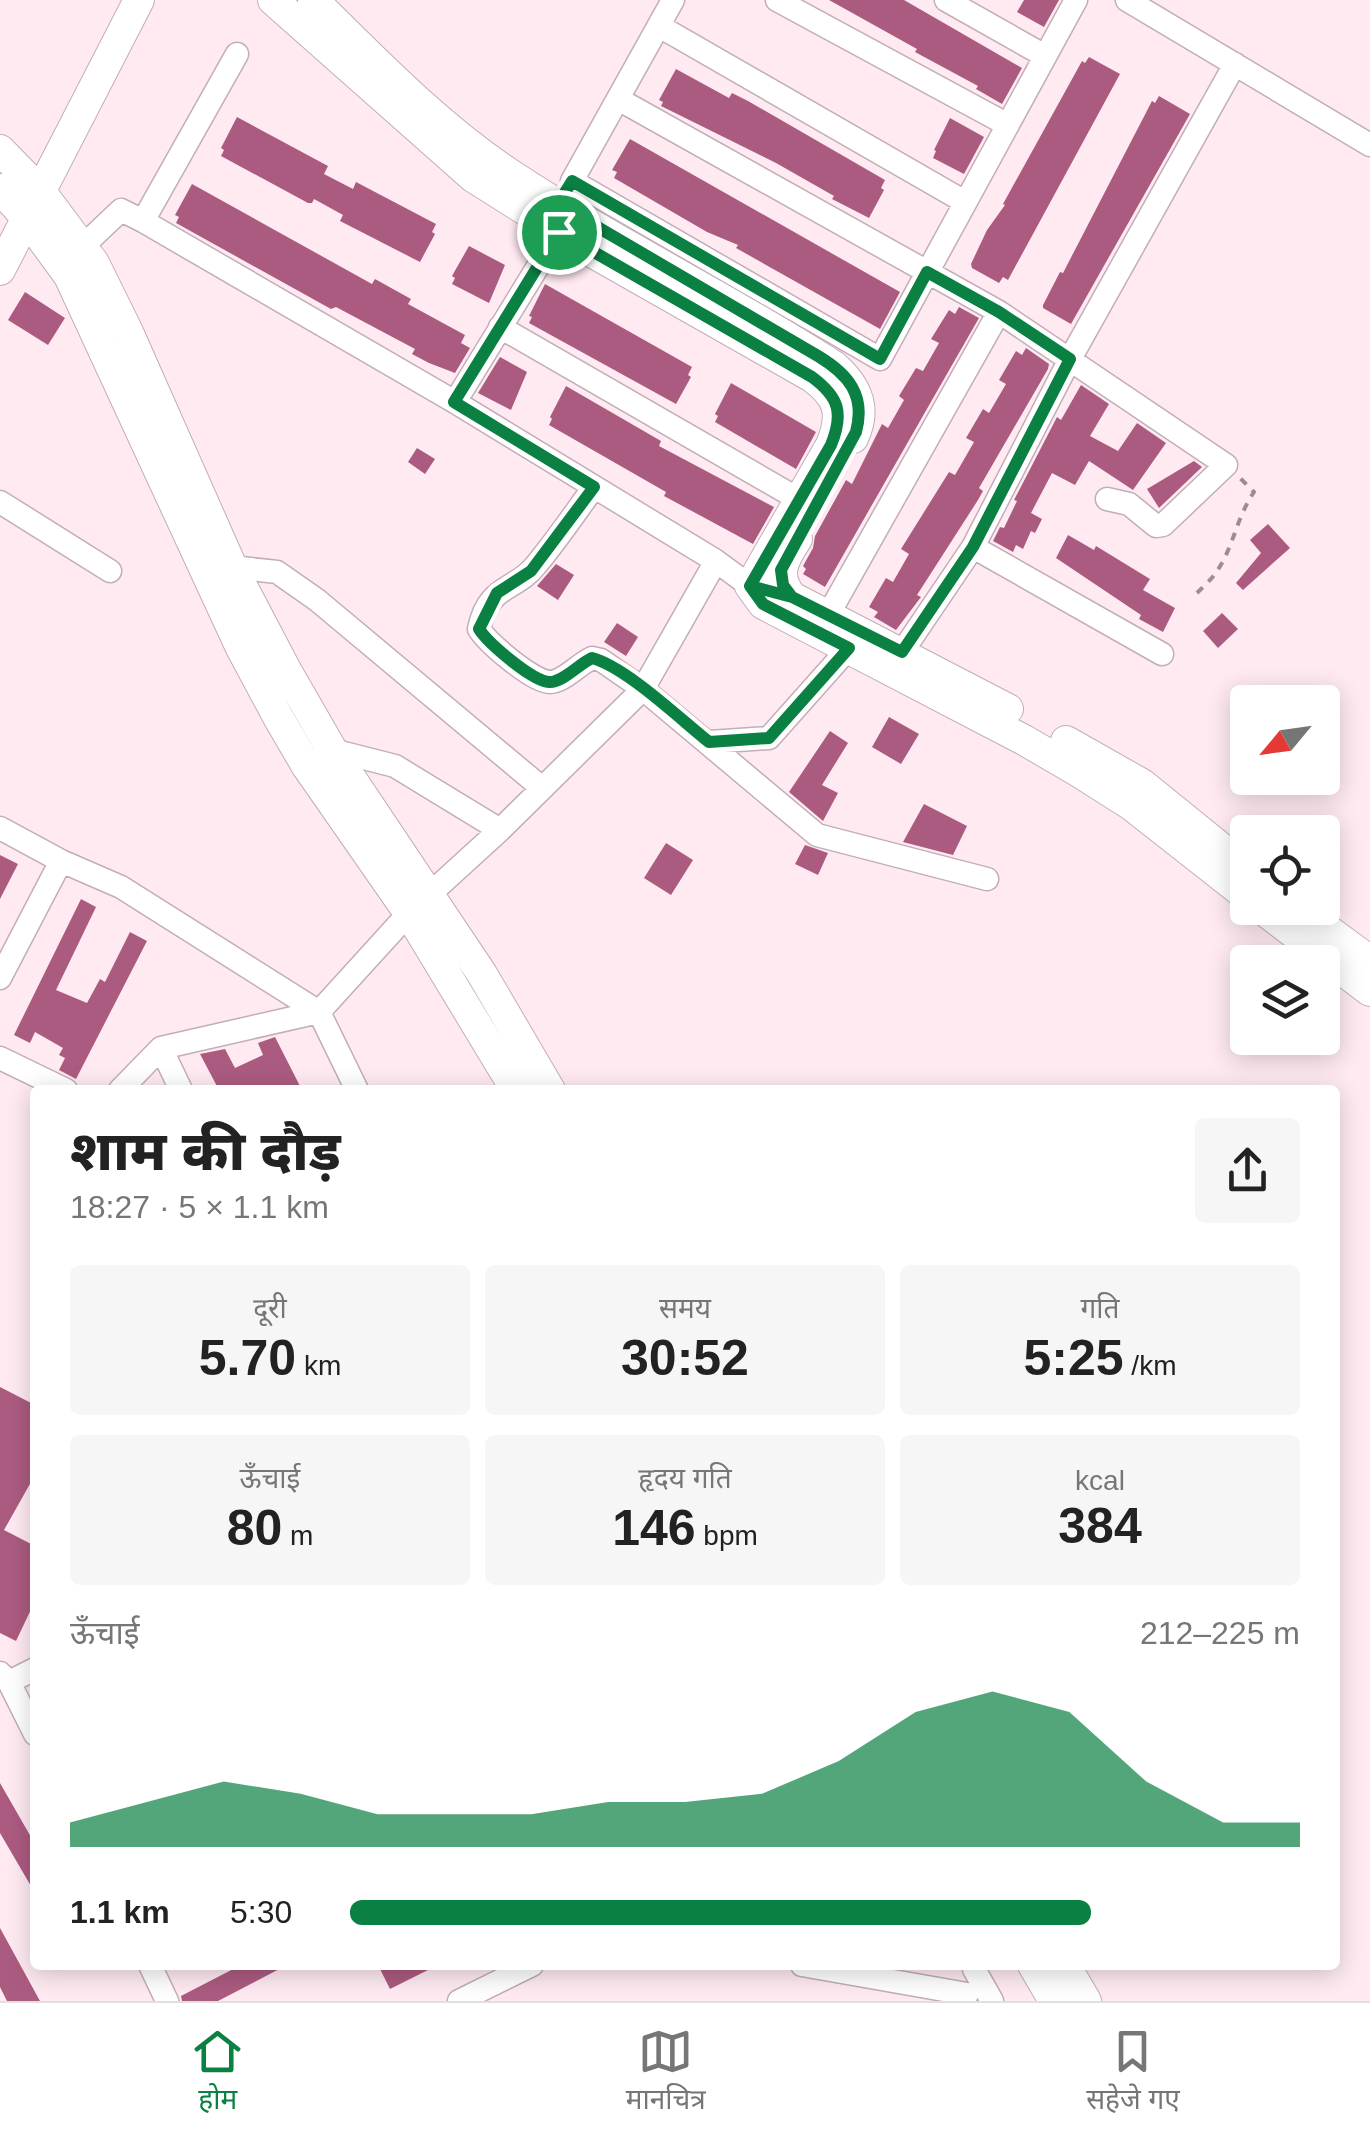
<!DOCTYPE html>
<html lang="hi">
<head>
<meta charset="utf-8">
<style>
  body { margin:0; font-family:Arial,"Noto Sans Devanagari",sans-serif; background:#f6f6f6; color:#222; height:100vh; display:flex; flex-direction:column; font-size:38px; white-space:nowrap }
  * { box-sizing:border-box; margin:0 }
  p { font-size:32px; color:#767676 }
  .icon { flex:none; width:55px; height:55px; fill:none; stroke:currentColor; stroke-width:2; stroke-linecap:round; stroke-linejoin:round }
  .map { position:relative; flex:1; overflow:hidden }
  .details { position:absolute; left:30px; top:1085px; width:1310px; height:885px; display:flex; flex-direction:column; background:#fff; border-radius:10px; box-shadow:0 5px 25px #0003 }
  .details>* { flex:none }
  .needle { width:65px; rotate:241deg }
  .controls { position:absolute; left:1230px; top:685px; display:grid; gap:20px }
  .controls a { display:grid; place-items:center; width:110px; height:110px; border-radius:10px; background:#fff; box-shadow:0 5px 25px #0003; font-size:50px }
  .pin { position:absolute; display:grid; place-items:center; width:85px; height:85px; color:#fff; margin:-42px; border:5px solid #fff; border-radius:50%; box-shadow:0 2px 10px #0007 }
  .round { display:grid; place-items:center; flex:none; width:105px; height:105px; border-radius:10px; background:#f6f6f6 }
  .overview { display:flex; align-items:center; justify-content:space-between; height:170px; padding:0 40px }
  h1 { font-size:55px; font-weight:800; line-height:75px }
  .figures { display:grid; grid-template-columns:repeat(3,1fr); gap:15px; height:170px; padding:10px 40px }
  .figures div { display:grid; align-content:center; border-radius:10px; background:#f6f6f6; text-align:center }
  .figures b { font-size:50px; font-weight:800 }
  .figures small { font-size:28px; font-weight:400 }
  .figures p { font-size:28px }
  .chart { height:280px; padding:20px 40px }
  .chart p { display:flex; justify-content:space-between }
  .chart svg { width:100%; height:180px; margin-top:10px; fill:#0b8043; opacity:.7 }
  ul { padding:0 40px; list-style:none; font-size:32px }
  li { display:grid; grid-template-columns:160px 120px 1fr; align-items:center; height:75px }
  li i { height:25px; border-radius:12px; background:#0b8043 }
  .tab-bar { display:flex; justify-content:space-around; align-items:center; height:140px; border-top:2px solid #e0e0e0; background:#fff; font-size:28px; color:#767676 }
  .tab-bar a { display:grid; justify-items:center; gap:5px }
  .tab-bar .selected { color:#0b8043 }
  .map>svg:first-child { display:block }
  .building { fill:#ac5b80 }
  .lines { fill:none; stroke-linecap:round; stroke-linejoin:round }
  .minor-casing { stroke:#c2aeb6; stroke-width:25 }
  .major-casing { stroke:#c2aeb6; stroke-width:32 }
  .path { stroke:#9c8d93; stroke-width:4; stroke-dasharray:8 8; stroke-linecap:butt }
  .minor { stroke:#fff; stroke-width:22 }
  .major { stroke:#fff; stroke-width:30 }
  .route-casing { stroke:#fff; stroke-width:20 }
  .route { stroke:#0b8043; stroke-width:12 }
</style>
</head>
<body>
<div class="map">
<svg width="1370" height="2001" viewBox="0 0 1370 2001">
  <rect width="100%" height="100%" fill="#ffeaf2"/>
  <path class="building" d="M 829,0 L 904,0 L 1022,68 L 1002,104 L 976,89 L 978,86 L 915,52 L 917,49 Z
    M 1024,0 L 1059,0 L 1044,27 L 1017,12 Z
    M 1089,57 L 1120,74 L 1008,280 L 1003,277 L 999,283 L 972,268 L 971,264 L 987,230 L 1005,205 L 1003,204 L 1082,61 L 1085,63 Z
    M 676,69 L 729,98 L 732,93 L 748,101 L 885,180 L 881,188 L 884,190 L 869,218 L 832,199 L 834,196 L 776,163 L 661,106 L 663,102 L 659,100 Z
    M 1159,96 L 1190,114 L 1071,324 L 1043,308 L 1043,305 L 1060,272 L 1063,273 L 1152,101 L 1155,103 Z
    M 237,117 L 328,166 L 324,174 L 353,189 L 356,182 L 436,224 L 432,232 L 435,234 L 420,262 L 340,221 L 343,215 L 314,199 L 312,203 L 308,203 L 221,156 L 224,150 L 221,148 Z
    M 950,118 L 984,137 L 964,174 L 933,158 L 936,151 L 934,150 Z
    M 630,139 L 900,292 L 880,329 L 736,248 L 738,245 L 707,232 L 614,178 L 617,172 L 612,170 Z
    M 192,184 L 372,284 L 375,279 L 411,299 L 408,304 L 465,335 L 461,343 L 470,348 L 455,373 L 429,363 L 412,354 L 415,349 L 336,307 L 331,309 L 176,223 L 179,217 L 175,215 Z
    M 469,246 L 505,265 L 489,303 L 452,284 L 455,278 L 452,276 Z
    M 545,284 L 692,367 L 688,375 L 691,377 L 676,404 L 529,323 L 532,317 L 529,316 Z
    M 25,292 L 65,318 L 48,345 L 8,320 Z
    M 959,307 L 979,318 L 825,587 L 803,574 L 806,569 L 803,566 L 813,548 L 815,536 L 846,480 L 852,484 L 882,424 L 888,428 L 904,400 L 899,396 L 916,368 L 923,371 L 939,343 L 931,339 L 949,310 L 955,314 Z
    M 1026,348 L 1049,364 L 1048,369 L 979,488 L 983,491 L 978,500 L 917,595 L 921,597 L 896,630 L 874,617 L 878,612 L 869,607 L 886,578 L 893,582 L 909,554 L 901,549 L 949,472 L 955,475 L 974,442 L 966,438 L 983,409 L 989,413 L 1006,384 L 999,380 L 1016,351 L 1022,355 Z
    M 500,357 L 527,372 L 511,410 L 478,393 Z
    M 731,383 L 816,432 L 796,469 L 715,422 L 718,416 L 715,414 Z
    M 1081,385 L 1109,404 L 1090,436 L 1118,451 L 1137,423 L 1166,443 L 1133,490 L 1089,461 L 1075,485 L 1052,473 L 1031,513 L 1042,519 L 1035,533 L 1031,531 L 1023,549 L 1016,545 L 1013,552 L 993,541 L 1000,527 L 1004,528 L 1017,501 L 1014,500 L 1057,417 L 1061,420 Z
    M 566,386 L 661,441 L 659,446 L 774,507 L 753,544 L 664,496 L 666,492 L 549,425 L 552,419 L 550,417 Z
    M 417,448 L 435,459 L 425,474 L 408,462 Z
    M 1194,461 L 1202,467 L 1159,508 L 1147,489 Z
    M 1268,524 L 1290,548 L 1243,590 L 1236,583 L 1261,553 L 1250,540 Z
    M 1068,535 L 1094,550 L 1096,546 L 1150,579 L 1143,590 L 1175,608 L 1163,632 L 1139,619 L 1141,615 L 1056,558 Z
    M 556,564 L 574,575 L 558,600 L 537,586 Z
    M 1222,613 L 1238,629 L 1218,648 L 1203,631 Z
    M 617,623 L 638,637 L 626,656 L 604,642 Z
    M 889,717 L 919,734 L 901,764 L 872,747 Z
    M 830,731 L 848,743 L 822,785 L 838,793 L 823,821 L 789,792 Z
    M 924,804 L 967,826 L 953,855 L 903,842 Z
    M 666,843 L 693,860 L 671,895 L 644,878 Z
    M 805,845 L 828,853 L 818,875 L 795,864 Z
    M 0,855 L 18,864 L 0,899 Z
    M 81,899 L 96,907 L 56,990 L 87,1003 L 100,979 L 105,982 L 130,932 L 147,941 L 76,1079 L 59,1070 L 65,1058 L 59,1055 L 63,1048 L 35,1032 L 30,1043 L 14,1035 Z
    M 275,1037 L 302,1090 L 219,1090 L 200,1054 L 225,1049 L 235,1068 L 263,1055 L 258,1043 Z
    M 0,1387 L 35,1405 L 35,1475 L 4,1530 L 35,1546 L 35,1601 L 16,1641 L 0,1633 Z
    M 0,1783 L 35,1844 L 35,1893 L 0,1833 Z
    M 0,1928 L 40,2001 L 7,2001 L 0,1987 Z
    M 241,1965 L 287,1965 L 218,2001 L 182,2001 L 181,1996 Z
    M 378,1965 L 438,1965 L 390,1989 Z"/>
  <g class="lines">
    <defs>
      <path id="minor" d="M 673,0 L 572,181 L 880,359 L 1076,0
        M 777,0 L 1008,125
        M 946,0 L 1045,56
        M 1127,0 L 1370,145
        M 659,26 L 965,202
        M 237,54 L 143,221 L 455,402 L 716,561 L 750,586 L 764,590
        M 618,99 L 999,312 L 1226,465 L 1163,525 L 1156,526 L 1129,504 L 1107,499
        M 82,247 L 121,210 L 143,221
        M 500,327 L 800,500
        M 455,402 L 559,232
        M 594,487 C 575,513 557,540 536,565 C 516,591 488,584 479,629 C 488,643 533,682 550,682 C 563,682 579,664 592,658 L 601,660 L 643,689 L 817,835 L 987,879
        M 0,502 L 110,571
        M 973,547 L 1162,654
        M 232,567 L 277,572 L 317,600 L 542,788
        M 828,615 L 999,312
        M 902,652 L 973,547 L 1070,359 L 1235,64
        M 709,742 L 769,738 L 849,648
        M 325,754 L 332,750 L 395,766 L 500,830
        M 0,828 L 61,861 L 121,887 L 319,1012 L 357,1090
        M 0,978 L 61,861
        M 161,1048 L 319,1012 L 409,913 L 500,830 L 643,689 L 716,561
        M 0,1058 L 66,1090
        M 120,1090 L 161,1048 L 181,1090
        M 0,1673 L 9,1682 L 35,1734
        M 9,1682 L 35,1669
        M 150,1965 L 167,2001
        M 802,1965 L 967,1994
        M 974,1969 L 992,2001
        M 459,2001 L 532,1965"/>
      <path id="major" d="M 273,0 L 473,177 L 590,251 L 812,377 C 839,397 844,413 831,445 L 750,586 L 763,604 L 1024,740 L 1079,772 L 1131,805 L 1248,897
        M 313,0 C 375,60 435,124 507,172 C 612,242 727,297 834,366 C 857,386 867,409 853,438
        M 0,150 L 41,192 L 94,263 L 128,332 L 232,567 L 286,670 L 332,750 L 482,974 L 550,1090
        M 0,189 L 26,217 L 69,276 L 241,648 L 278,717 L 306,765 L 409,913 L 516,1090
        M 0,270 L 139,0
        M 797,539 C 783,560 774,576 792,597 L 1008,709
        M 1066,741 L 1142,784 L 1248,870
        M 1261,908 L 1370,991
        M 1298,908 L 1370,961
        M 1033,1965 L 1054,2001
        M 1065,1965 L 1086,2001"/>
    </defs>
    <use href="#minor" class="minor-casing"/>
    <use href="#major" class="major-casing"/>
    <path class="path" d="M 1197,593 C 1205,585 1214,577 1219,568 C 1235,542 1236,519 1254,492 L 1240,478"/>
    <use href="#minor" class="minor"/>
    <use href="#major" class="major"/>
  </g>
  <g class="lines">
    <defs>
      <path id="route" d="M 559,232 L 454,402 L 594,487 L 531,571 L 497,593 L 479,629 C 488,643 533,682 550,682 C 563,682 579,664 592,658 C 626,667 680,719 709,742 L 769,738 L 849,648 L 763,604 L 750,586 L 792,597 L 902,652 L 973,547 L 1070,359 L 999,312 L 927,272 L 880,359 L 572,181 L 558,204 L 818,356 C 848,374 866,395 856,432 L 781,570 L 783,585 L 792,597 L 750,586 L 831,445 C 844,413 839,397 812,377 L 559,232"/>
    </defs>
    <use href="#route" class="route-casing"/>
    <use href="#route" class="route"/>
  </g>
</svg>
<div class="controls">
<a><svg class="needle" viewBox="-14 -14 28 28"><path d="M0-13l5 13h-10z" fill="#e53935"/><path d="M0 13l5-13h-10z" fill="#767676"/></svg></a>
<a><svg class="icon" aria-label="locate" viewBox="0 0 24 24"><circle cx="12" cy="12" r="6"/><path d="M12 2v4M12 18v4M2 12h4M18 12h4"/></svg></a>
<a><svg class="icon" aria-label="layers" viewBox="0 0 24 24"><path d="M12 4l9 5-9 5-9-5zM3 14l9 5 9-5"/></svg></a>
</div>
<div class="pin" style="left:559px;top:232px;background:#1e9e55"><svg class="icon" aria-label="arrive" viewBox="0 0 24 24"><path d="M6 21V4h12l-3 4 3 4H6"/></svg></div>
<section class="details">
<div class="overview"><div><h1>शाम की दौड़</h1><p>18:27 · 5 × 1.1 km</p></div><a class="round"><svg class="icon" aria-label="share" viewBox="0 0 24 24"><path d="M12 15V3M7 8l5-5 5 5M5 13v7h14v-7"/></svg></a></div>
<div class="figures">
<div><p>दूरी</p><b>5.70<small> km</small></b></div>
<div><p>समय</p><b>30:52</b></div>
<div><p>गति</p><b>5:25<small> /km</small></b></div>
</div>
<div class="figures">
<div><p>ऊँचाई</p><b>80<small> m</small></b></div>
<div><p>हृदय गति</p><b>146<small> bpm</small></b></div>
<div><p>kcal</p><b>384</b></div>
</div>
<div class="chart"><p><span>ऊँचाई</span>212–225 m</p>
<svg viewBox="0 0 160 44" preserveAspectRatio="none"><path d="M0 44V38L10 33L20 28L30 31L40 36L50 36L60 36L70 33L80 33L90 31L100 23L110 11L120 6L130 11L140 28L150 38L160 38V44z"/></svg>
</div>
<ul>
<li><b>1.1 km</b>5:30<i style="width:78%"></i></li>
</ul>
</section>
</div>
<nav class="tab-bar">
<a class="selected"><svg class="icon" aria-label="home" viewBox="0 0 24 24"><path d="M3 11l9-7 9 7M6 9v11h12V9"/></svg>होम</a>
<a><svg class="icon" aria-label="map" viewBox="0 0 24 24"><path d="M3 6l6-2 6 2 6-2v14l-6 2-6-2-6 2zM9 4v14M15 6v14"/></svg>मानचित्र</a>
<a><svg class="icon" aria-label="saved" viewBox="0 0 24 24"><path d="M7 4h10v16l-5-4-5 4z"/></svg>सहेजे गए</a>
</nav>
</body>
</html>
